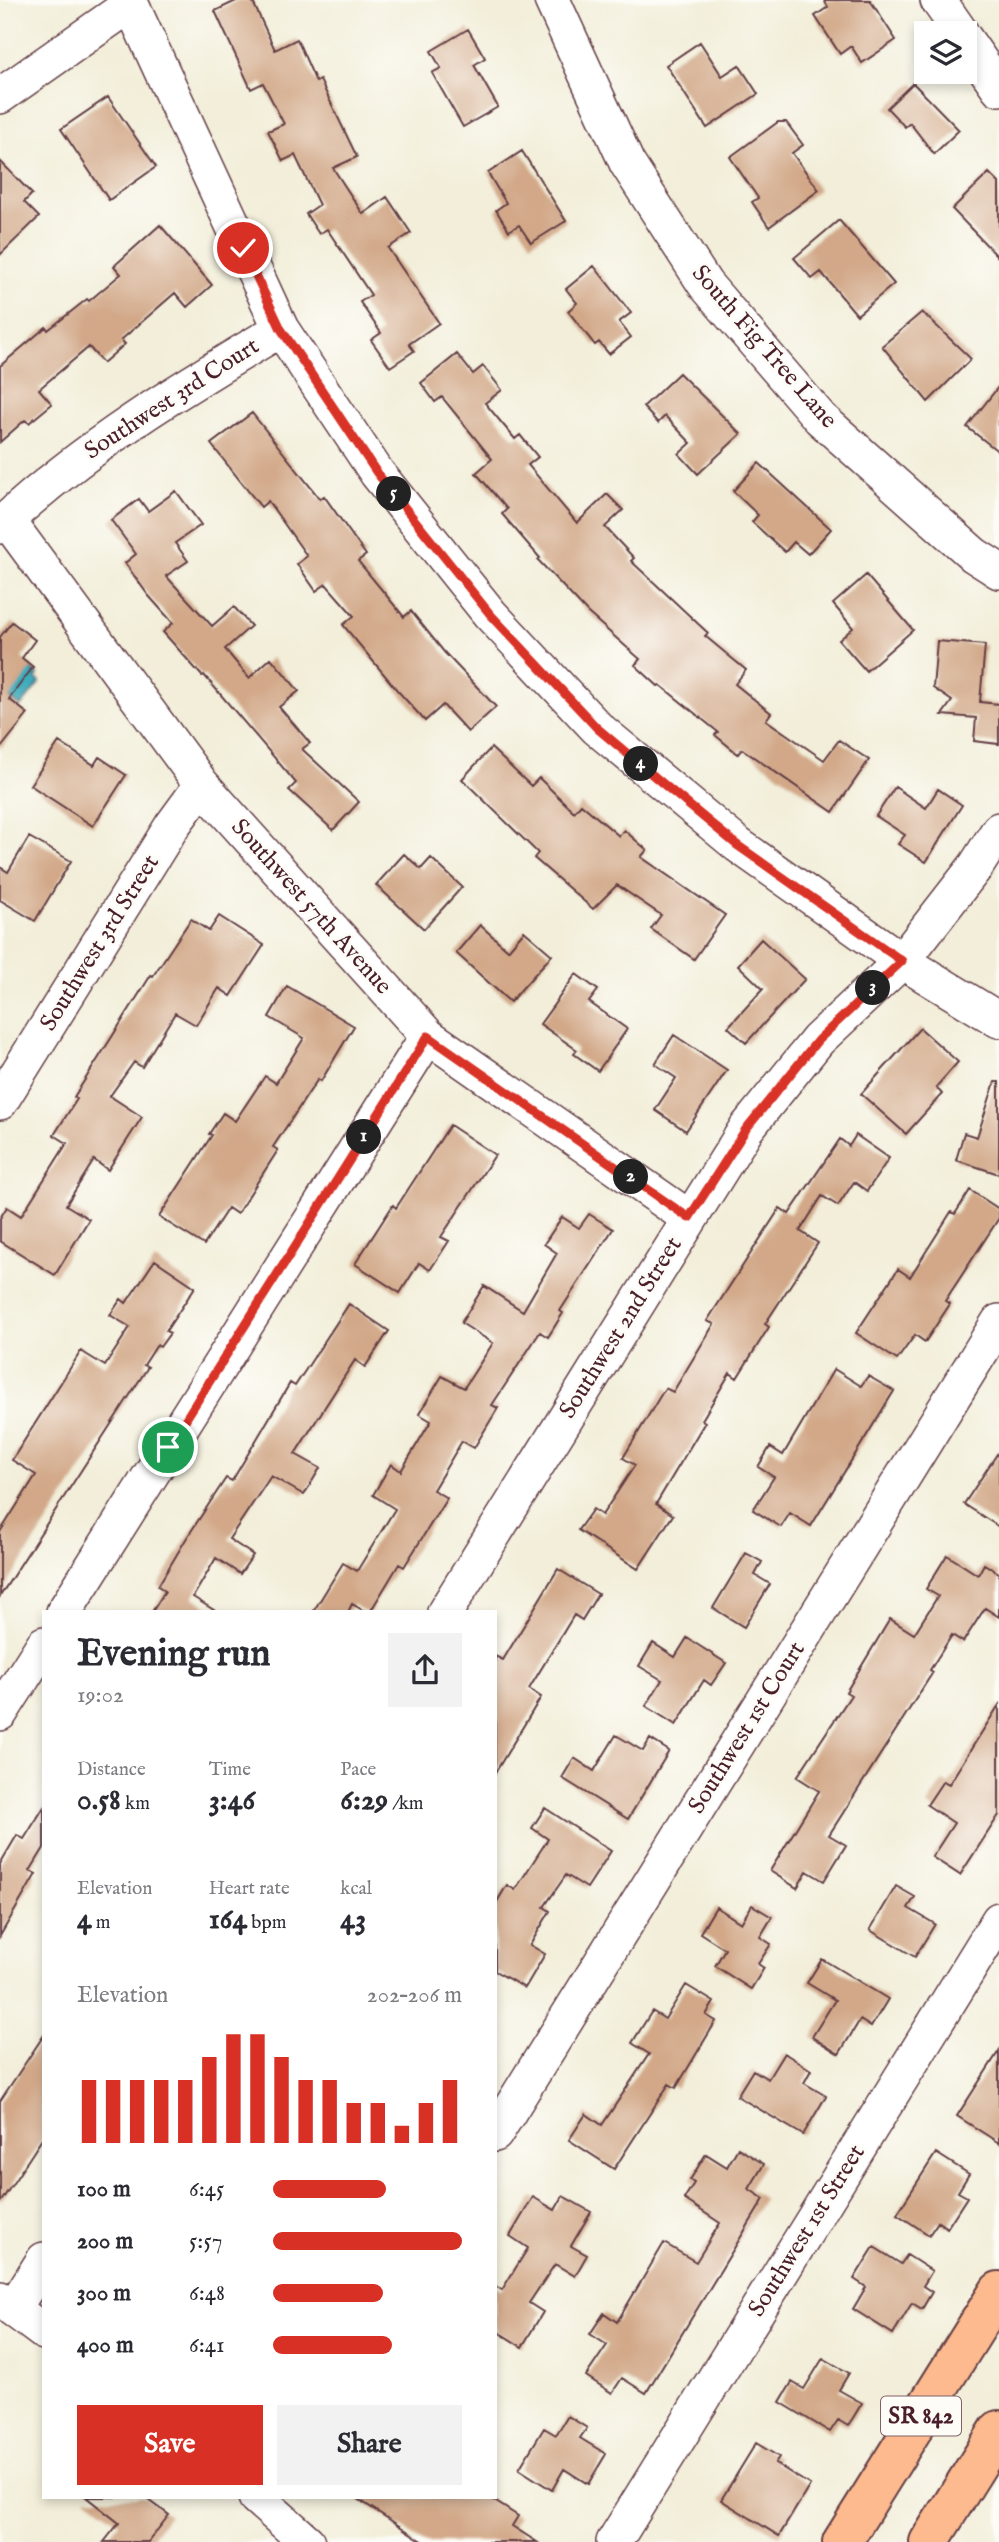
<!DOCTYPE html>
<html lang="en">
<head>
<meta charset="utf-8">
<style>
  body { margin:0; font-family:"IM FELL English",serif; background:#f2f2f3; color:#2b2b33; height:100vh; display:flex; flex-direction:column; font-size:26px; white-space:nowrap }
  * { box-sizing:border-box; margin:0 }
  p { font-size:23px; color:#7c7c81 }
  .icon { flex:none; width:38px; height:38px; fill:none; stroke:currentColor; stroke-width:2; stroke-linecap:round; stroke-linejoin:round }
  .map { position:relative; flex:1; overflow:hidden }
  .sheet { position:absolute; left:42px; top:1610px; width:455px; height:889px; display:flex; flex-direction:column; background:#fff; border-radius:0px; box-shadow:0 4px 10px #0003 }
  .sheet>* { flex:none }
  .controls { position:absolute; left:914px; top:21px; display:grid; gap:14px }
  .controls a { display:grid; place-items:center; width:63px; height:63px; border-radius:0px; background:#fff; box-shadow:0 4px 10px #0003; font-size:35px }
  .pin { position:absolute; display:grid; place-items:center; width:60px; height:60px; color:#fff; margin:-30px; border:4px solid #fff; border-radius:50%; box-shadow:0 2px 7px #0007 }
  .km { position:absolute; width:35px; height:35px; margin:-18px; border-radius:50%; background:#222; color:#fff; font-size:19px; line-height:35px; text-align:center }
  .round { display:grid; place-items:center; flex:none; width:74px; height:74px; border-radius:0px; background:#f2f2f3 }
  .head { display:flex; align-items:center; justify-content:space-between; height:119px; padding:0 35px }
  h1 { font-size:38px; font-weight:800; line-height:52px }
  .figures { display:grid; grid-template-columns:repeat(3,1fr); gap:10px; height:119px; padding:7px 35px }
  .figures div { display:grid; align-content:center }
  .figures b { font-size:30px; font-weight:800 }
  .figures small { font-size:19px; font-weight:400 }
  .figures p { font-size:19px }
  .chart { height:196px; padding:14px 35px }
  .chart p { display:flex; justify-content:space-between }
  .chart svg { width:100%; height:126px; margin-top:7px; stroke:#d93025; stroke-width:6 }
  .primary-button { display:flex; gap:14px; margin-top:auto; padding:14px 35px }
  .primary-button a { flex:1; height:80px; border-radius:0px; background:#d93025; color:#fff; font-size:28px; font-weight:800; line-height:80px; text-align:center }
  .primary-button a+a { background:#f2f2f3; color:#2b2b33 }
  ul { padding:0 35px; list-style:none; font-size:23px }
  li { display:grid; grid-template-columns:112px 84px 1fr; align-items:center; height:52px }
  li i { height:18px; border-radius:9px; background:#d93025 }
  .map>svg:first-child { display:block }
  .water { fill:#3cabbb; stroke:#436573; stroke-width:2 }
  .building { fill:#d2a888 }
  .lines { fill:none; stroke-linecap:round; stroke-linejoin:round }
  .minor-casing { stroke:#633e45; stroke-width:38 }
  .major-casing { stroke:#633e45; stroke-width:42 }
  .minor { stroke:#fff; stroke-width:35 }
  .major { stroke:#fcba8e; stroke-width:38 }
  .route-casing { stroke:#fff; stroke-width:14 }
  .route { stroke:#d93025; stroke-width:9 }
  .labels { text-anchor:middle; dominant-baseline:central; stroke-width:6; stroke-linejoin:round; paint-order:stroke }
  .shield { fill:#fdfcf7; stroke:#806168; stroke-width:2 }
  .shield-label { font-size:23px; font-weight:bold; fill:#4a1f2b }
  .street-label { font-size:24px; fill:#4a1f2b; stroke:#fdfcf7 }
</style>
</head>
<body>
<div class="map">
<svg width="999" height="2542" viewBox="0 0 999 2542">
  <rect width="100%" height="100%" fill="#fdfcf7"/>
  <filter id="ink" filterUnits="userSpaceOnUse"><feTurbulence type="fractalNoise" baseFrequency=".0143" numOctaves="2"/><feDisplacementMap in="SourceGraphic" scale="14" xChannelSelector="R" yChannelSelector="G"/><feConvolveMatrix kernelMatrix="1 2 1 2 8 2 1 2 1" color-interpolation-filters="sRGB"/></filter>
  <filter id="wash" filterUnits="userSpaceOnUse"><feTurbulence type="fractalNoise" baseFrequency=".00686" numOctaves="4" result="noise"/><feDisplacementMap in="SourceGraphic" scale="28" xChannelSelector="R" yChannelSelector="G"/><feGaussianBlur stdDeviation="1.57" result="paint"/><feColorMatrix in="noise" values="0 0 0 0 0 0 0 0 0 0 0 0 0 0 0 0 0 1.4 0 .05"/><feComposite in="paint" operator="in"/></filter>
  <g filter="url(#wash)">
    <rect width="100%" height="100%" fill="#f2eed9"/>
    <path class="water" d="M 28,666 L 38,675 L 35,678 L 40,682 L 21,706 L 6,695 Z"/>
    <g id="blocks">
      <path class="building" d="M 238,0 L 252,0 L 275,50 L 297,39 L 316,82 L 320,80 L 357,157 L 333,168 L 363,214 L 387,197 L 411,233 L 388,248 L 439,323 L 409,344 L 414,351 L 390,367 L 371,340 L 381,333 L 360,302 L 371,295 L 327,229 L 319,234 L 306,214 L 319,205 L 295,155 L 283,161 L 268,131 L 284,124 L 263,83 L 251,89 L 215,11 Z
        M 824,0 L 870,0 L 896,40 L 862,63 L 851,46 L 840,54 L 815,16 L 828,7 Z
        M 468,29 L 485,58 L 474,65 L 498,107 L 463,127 L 432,73 L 441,68 L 431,51 Z
        M 700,42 L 722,76 L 739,65 L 758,94 L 707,128 L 666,65 Z
        M 913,83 L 959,130 L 934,154 L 910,123 L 905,127 L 887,108 Z
        M 108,97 L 156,167 L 109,200 L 61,129 Z
        M 778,122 L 786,122 L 803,145 L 792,153 L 819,190 L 769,227 L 752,202 L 758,198 L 730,157 Z
        M 522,151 L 566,221 L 531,243 L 519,225 L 509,231 L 496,210 L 506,203 L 488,173 Z
        M 0,161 L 32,194 L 24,202 L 39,217 L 0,255 Z
        M 989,173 L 999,183 L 999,258 L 952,209 Z
        M 839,220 L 894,284 L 857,315 L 821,272 L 812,279 L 794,258 Z
        M 160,225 L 212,285 L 187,307 L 175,293 L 121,340 L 125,344 L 103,363 L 89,347 L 39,389 L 52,404 L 29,423 L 25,420 L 0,442 L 0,366 L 46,327 L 48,330 L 87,299 L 89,301 L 121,274 L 114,266 Z
        M 594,266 L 631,313 L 619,322 L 631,337 L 609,354 L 599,342 L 595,345 L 568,311 L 577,303 L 566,289 Z
        M 922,312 L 971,359 L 928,402 L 882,346 Z
        M 457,354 L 473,374 L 483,366 L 502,390 L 485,403 L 515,439 L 520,435 L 538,457 L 528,465 L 577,523 L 607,494 L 623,510 L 605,527 L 634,558 L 631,561 L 708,633 L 705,636 L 746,670 L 735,684 L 771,713 L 766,720 L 824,760 L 839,740 L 869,760 L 833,812 L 742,749 L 738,754 L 715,735 L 718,732 L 660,685 L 658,686 L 635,665 L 640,659 L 588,613 L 538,560 L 540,558 L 502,514 L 507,509 L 476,473 L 492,459 L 442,397 L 435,402 L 421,383 Z
        M 679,373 L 741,434 L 698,474 L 679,454 L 691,443 L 665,416 L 658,423 L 643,407 Z
        M 999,386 L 999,452 L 967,427 Z
        M 252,413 L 320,499 L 324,496 L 366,555 L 358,561 L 404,617 L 411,611 L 444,652 L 496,707 L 468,732 L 443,705 L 425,721 L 397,690 L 343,625 L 354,616 L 326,584 L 316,591 L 297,564 L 307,556 L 268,501 L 261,507 L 211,444 Z
        M 759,463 L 831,529 L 808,554 L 794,542 L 785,552 L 752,522 L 758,515 L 733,491 Z
        M 176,491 L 201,525 L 175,543 L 188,561 L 166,576 L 212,626 L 234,607 L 251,626 L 225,649 L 249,678 L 271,658 L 299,691 L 279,707 L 310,743 L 302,749 L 359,802 L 333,830 L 289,790 L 296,783 L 204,675 L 202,676 L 163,632 L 173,623 L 148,595 L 125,563 L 136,554 L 111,520 L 139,499 L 148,511 Z
        M 866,575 L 913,630 L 866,671 L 839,640 L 853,628 L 833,604 Z
        M 12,622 L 35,640 L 22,658 L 33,667 L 9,699 L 28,714 L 0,749 L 0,637 Z
        M 937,641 L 985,645 L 980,702 L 999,704 L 999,744 L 974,741 L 976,718 L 942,715 L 952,701 L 933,688 Z
        M 59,742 L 94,765 L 99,757 L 126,775 L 93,826 L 30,785 Z
        M 491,748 L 531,786 L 539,778 L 574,812 L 581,804 L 619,836 L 624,830 L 647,850 L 641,857 L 725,915 L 694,959 L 651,929 L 661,915 L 617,885 L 593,909 L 534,858 L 538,853 L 462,779 Z
        M 895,787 L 926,808 L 938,789 L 962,805 L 926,862 L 898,844 L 905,835 L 876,816 Z
        M 29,837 L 71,861 L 35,921 L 0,900 L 0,867 L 8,872 Z
        M 404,854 L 421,869 L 431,858 L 462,887 L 424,929 L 376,885 Z
        M 219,916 L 264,945 L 231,996 L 219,988 L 196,1025 L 175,1013 L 142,1067 L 134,1062 L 110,1096 L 142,1117 L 108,1170 L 94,1160 L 66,1205 L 89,1219 L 55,1275 L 0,1241 L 0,1218 L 7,1207 L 21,1216 L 67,1143 L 54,1135 L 77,1099 L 74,1097 L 151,975 L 153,976 L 191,919 L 209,931 Z
        M 480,925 L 508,950 L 524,931 L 552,955 L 510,1002 L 456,953 Z
        M 761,939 L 805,979 L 746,1043 L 728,1027 L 763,989 L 738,965 Z
        M 576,974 L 598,990 L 589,1002 L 627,1029 L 598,1071 L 574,1054 L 577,1050 L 540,1024 Z
        M 287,986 L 354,1026 L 321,1081 L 318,1079 L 273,1147 L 278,1150 L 237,1214 L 228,1208 L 204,1245 L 159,1217 L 212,1135 L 209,1134 L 223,1113 L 235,1121 L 265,1076 L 276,1083 L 304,1038 L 269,1017 Z
        M 920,1028 L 958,1062 L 936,1087 L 942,1094 L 906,1134 L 861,1094 Z
        M 674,1035 L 727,1070 L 686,1131 L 655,1110 L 676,1078 L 655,1064 Z
        M 995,1082 L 999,1082 L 999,1174 L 956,1160 L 964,1133 L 977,1137 Z
        M 450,1125 L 495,1155 L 441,1237 L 449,1241 L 430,1270 L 419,1263 L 400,1293 L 355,1264 L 393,1205 L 396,1208 Z
        M 856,1135 L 889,1158 L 867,1191 L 854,1182 L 838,1206 L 822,1196 L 800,1231 L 818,1243 L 765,1324 L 769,1327 L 737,1378 L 730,1373 L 702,1420 L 705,1422 L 656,1504 L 673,1515 L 638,1569 L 578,1530 L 593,1509 L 602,1515 L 635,1465 L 623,1458 L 665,1388 L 673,1392 L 714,1324 L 707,1321 L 780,1208 L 789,1214 L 840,1139 L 849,1146 Z
        M 970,1190 L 999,1209 L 999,1218 L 945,1301 L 950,1304 L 925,1342 L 915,1335 L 897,1360 L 856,1333 L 898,1269 L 910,1277 L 951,1212 L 955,1214 Z
        M 589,1214 L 613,1229 L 560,1311 L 563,1313 L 548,1337 L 540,1332 L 492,1405 L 498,1408 L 474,1448 L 462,1441 L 433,1490 L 447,1498 L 404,1567 L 399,1564 L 370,1612 L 366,1612 L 352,1604 L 348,1612 L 313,1612 L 343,1563 L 357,1571 L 395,1509 L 373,1495 L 391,1464 L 401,1471 L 431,1421 L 419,1414 L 442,1376 L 464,1388 L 493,1343 L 461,1323 L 484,1286 L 523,1311 L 557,1253 L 544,1244 L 562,1217 L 579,1228 Z
        M 155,1260 L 195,1287 L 166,1331 L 170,1333 L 160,1347 L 157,1345 L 144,1365 L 148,1367 L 0,1596 L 0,1532 L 36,1475 L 12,1460 L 81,1351 L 105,1366 L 130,1327 L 110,1315 L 121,1299 L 126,1303 Z
        M 349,1304 L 389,1331 L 365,1367 L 355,1360 L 295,1454 L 320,1468 L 304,1495 L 271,1476 L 229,1539 L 253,1555 L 240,1574 L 216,1558 L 193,1597 L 217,1612 L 152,1612 L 165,1591 L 158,1586 L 186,1539 L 226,1478 L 232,1481 L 290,1383 L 295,1386 Z
        M 834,1369 L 861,1386 L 868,1376 L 894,1391 L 811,1526 L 790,1513 L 781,1527 L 753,1510 L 774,1477 L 758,1467 L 770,1447 L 783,1455 Z
        M 999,1451 L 999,1527 L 964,1504 Z
        M 746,1553 L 762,1562 L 755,1575 L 770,1584 L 744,1627 L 713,1608 Z
        M 947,1555 L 978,1575 L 984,1564 L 999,1573 L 999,1617 L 985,1608 L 963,1642 L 952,1635 L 930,1670 L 933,1672 L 829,1835 L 846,1845 L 824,1881 L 807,1871 L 797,1888 L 770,1871 L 819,1791 L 797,1777 L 851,1695 L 846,1692 L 890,1619 L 914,1634 L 938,1596 L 926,1589 Z
        M 558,1569 L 598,1594 L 582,1620 L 574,1615 L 529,1689 L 541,1697 L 495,1773 L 495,1656 L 503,1660 Z
        M 687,1638 L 726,1663 L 711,1685 L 704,1680 L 676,1725 L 646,1706 L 662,1680 L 639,1666 L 653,1643 L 675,1657 Z
        M 999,1705 L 999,1815 L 960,1875 L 932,1857 L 954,1823 L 927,1805 L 943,1781 L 949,1784 Z
        M 616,1735 L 643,1751 L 650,1739 L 669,1751 L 628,1819 L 562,1778 L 574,1758 L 594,1771 Z
        M 44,1807 L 44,1848 L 30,1871 L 36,1874 L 0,1936 L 0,1864 L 17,1835 L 24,1839 Z
        M 545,1808 L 611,1851 L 587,1888 L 566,1875 L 544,1907 L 550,1911 L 530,1945 L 545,1954 L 525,1988 L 495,1971 L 495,1905 L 507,1885 L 515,1890 L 548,1839 L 532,1828 Z
        M 896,1886 L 915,1897 L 908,1908 L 935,1924 L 915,1957 L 870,1930 Z
        M 752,1905 L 772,1917 L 760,1937 L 771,1944 L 758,1964 L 764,1968 L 751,1989 L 715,1966 L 725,1949 L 700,1933 L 716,1907 L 741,1923 Z
        M 822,1959 L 888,1999 L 871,2027 L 860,2020 L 839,2054 L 812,2037 L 835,2000 L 807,1983 Z
        M 686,1985 L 714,2002 L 706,2015 L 716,2021 L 676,2088 L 669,2084 L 614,2169 L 569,2140 L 586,2114 L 602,2125 L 649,2054 L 632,2043 L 652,2011 L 665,2019 Z
        M 44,2035 L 44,2136 L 0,2203 L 0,2101 Z
        M 999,2051 L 999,2143 L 957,2116 Z
        M 784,2053 L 811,2070 L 804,2083 L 826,2096 L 803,2135 L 737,2096 L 753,2070 L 768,2079 Z
        M 738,2148 L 764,2164 L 749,2189 L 764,2199 L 646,2393 L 622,2378 L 612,2393 L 586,2376 L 607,2345 L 590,2334 L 604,2313 L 617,2322 L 664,2243 L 696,2262 L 720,2223 L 684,2199 L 694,2183 L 690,2180 L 706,2154 L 727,2167 Z
        M 936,2153 L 969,2174 L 958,2192 L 967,2197 L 947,2228 L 938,2222 L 929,2235 L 897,2214 Z
        M 563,2196 L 591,2212 L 571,2246 L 587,2255 L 575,2276 L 555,2264 L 529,2303 L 543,2312 L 522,2347 L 495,2330 L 495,2286 L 502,2290 L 528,2248 L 510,2236 L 533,2197 L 555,2210 Z
        M 874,2247 L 901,2264 L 907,2255 L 932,2271 L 923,2286 L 932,2292 L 922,2309 L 912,2303 L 893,2334 L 853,2309 L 866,2287 L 854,2279 Z
        M 823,2358 L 849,2373 L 839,2390 L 862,2403 L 848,2426 L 838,2420 L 830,2432 L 780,2402 L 792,2382 L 804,2389 Z
        M 568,2416 L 587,2428 L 580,2438 L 606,2454 L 588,2484 L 564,2469 L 552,2490 L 519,2469 L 544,2428 L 556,2435 Z
        M 756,2443 L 779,2457 L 775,2463 L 810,2485 L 779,2536 L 721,2500 Z
        M 86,2497 L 145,2497 L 169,2515 L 148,2542 L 104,2542 L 119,2523 Z
        M 355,2497 L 488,2497 L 518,2516 L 512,2526 L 537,2542 L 424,2542 Z"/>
    </g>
  </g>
  <g filter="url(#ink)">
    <use href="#blocks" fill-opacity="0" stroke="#633e45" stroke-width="2"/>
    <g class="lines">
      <defs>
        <path id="minor" d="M 129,0 L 281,329 L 377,473 L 490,614 L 597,728 L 738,845 L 902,961 L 999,1020
          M 552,0 L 627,163 L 705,284 L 820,418 L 974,555 L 999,571
          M 938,0 L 961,33
          M 964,38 L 999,88
          M 0,96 L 131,4
          M 7,520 L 202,785 L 428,1036 L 689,1218
          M 0,526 C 84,447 182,388 281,329
          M 0,1102 L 172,826 L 202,785
          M 64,1612 L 428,1036
          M 445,1612 L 746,1129 L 818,1040 L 902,961 L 976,866 L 999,830
          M 0,1713 L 44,1644
          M 495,2134 L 999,1322
          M 0,2299 L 44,2332
          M 13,2309 L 44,2260
          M 256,2497 L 307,2542
          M 614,2542 L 999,1920"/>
        <path id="major" d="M 842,2542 L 999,2291
          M 929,2542 L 999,2430"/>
      </defs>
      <use href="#minor" class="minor-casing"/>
      <use href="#major" class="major-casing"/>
      <use href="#minor" class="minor"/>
      <use href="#major" class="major"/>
    </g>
  </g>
  <g class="lines" filter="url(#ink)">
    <defs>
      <path id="route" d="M 168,1447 L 428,1036 L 689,1218 L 746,1129 L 818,1040 L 902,961 L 737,845 L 667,787 L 597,728 L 490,614 L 377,473 L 281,329 L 243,248"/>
    </defs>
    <use href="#route" class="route-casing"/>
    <use href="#route" class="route"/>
  </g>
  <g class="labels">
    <rect class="shield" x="881" y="2396.5" width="80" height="39" rx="5"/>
    <g class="shield-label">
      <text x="921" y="2416">SR 842</text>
    </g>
    <g class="street-label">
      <text transform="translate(764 347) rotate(49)">South Fig Tree Lane</text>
      <text transform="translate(172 399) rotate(-33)">Southwest 3rd Court</text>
      <text transform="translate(311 907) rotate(48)">Southwest 57th Avenue</text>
      <text transform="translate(100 943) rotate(-58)">Southwest 3rd Street</text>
      <text transform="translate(621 1328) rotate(-58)">Southwest 2nd Street</text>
      <text transform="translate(747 1728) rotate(-58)">Southwest 1st Court</text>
      <text transform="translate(807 2231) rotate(-58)">Southwest 1st Street</text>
    </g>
  </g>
</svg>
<div class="controls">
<a><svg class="icon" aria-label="layers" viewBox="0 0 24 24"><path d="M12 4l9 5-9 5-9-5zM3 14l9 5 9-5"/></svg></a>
</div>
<div class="pin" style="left:168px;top:1447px;background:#1e9e55"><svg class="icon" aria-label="arrive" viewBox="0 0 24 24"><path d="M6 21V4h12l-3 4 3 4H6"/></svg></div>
<div class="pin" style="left:243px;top:248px;background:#d93025"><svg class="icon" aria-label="check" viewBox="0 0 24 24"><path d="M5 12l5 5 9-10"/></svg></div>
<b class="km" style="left:364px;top:1137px">1</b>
<b class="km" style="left:631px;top:1177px">2</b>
<b class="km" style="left:873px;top:988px">3</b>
<b class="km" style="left:641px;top:764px">4</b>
<b class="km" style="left:394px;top:494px">5</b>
<section class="sheet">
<div class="head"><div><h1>Evening run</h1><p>19:02</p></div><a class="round"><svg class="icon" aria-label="share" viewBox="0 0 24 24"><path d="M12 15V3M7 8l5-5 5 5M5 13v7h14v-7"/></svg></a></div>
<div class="figures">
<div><p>Distance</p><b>0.58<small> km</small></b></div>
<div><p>Time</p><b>3:46</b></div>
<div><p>Pace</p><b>6:29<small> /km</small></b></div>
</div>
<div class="figures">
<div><p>Elevation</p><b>4<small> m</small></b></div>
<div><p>Heart rate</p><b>164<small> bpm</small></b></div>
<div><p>kcal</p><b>43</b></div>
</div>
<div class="chart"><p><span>Elevation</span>202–206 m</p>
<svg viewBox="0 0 160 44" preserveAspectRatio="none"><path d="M5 44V22M15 44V22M25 44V22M35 44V22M45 44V22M55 44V14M65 44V6M75 44V6M85 44V14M95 44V22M105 44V22M115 44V30M125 44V30M135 44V38M145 44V30M155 44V22"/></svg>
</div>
<ul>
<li><b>100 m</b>6:45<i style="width:60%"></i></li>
<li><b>200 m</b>5:57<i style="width:100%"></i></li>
<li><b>300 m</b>6:48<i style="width:58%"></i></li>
<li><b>400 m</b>6:41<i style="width:63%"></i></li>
</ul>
<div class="primary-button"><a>Save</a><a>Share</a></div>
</section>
</div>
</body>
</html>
